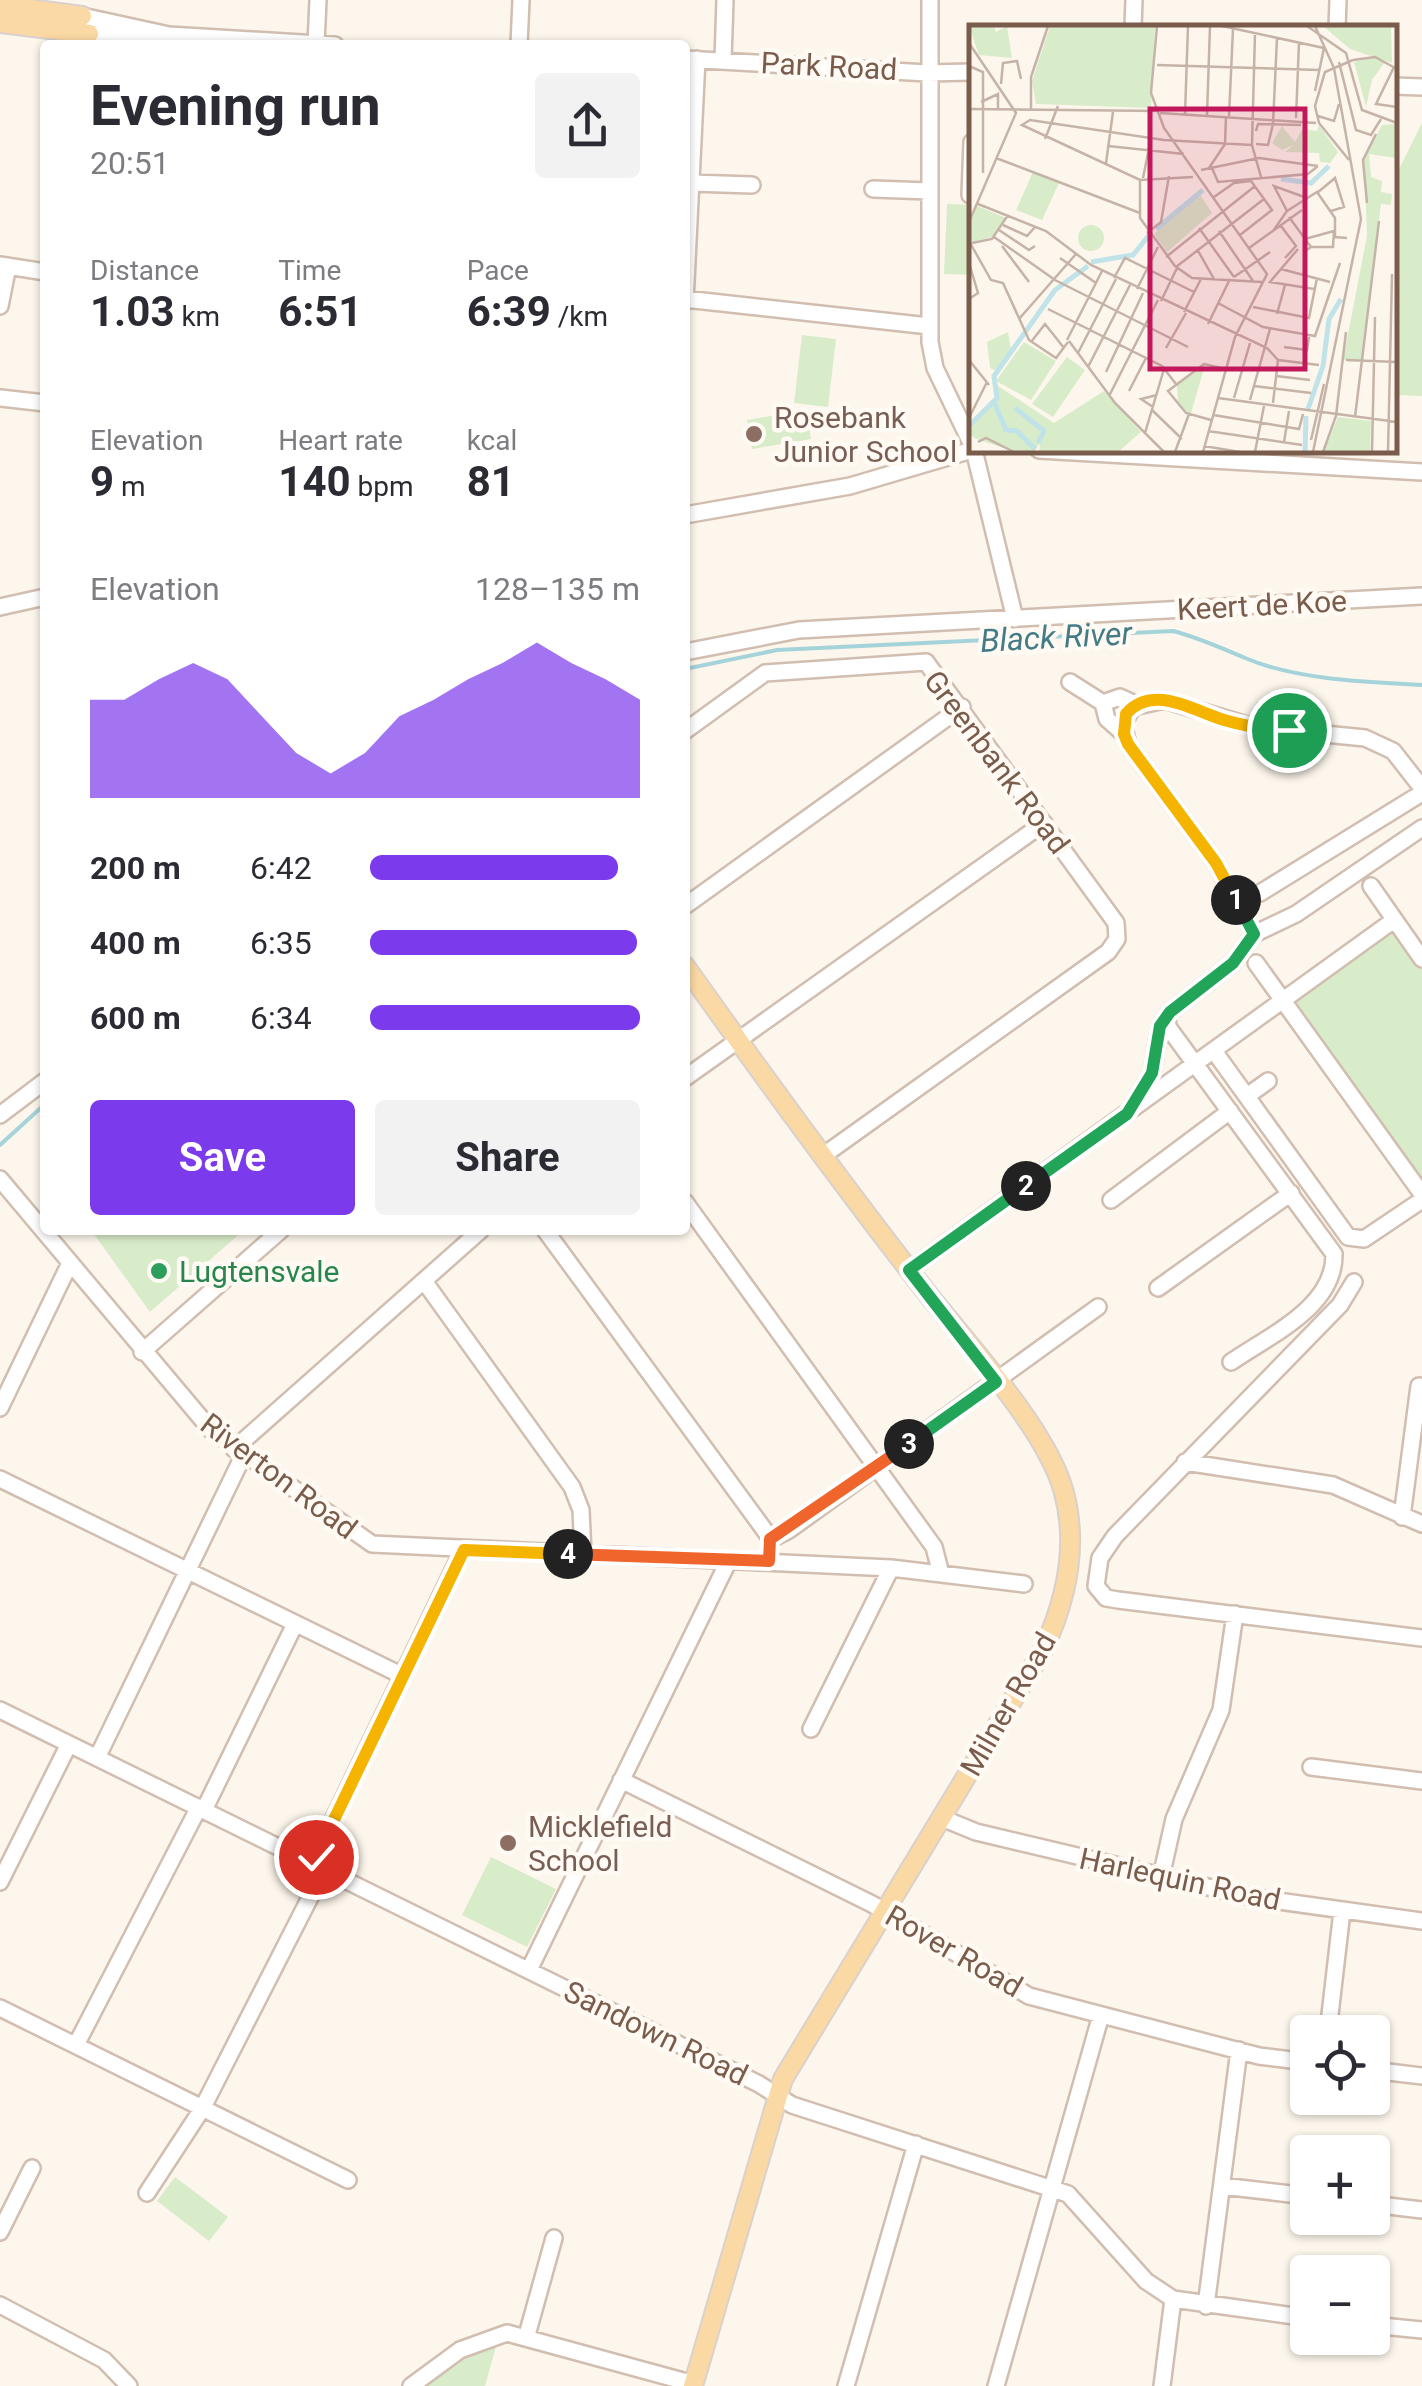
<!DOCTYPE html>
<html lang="en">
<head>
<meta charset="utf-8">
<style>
  body { margin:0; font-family:Roboto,sans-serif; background:#f2f2f3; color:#2b2b33; height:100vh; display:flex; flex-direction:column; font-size:38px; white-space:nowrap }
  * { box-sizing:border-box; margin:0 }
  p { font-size:32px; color:#7c7c81 }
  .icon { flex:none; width:55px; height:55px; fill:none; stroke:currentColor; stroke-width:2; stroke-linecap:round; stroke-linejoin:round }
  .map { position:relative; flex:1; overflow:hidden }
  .sheet { position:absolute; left:40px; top:40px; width:650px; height:1195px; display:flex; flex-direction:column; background:#fff; border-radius:10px; box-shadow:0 2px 8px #0004 }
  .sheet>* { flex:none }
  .fabs { position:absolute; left:1290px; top:2015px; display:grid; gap:20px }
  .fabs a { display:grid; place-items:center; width:100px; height:100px; border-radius:10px; background:#fff; box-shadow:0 2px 8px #0004; font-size:50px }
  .pin { position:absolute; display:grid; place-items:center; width:85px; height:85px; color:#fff; margin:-42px; border:5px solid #fff; border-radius:50%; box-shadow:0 2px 10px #0007 }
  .km { position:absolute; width:50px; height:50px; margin:-25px; border-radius:50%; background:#222; color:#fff; font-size:28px; line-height:50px; text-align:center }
  .round { display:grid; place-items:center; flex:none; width:105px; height:105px; border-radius:10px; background:#f2f2f3 }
  .summary { display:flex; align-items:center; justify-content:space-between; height:170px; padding:0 50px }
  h1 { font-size:55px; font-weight:700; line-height:75px }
  .stats { display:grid; grid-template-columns:repeat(3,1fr); gap:15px; height:170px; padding:10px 50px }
  .stats div { display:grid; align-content:center }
  .stats b { font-size:42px; font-weight:700 }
  .stats small { font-size:28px; font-weight:400 }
  .stats p { font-size:28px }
  .chart { height:280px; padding:20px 50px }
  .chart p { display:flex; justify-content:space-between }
  .chart svg { width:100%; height:180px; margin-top:10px; fill:#7c3aed; opacity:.7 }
  .button { display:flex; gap:20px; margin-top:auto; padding:20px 50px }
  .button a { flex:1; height:115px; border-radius:10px; background:#7c3aed; color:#fff; font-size:40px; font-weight:700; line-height:115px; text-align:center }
  .button a+a { background:#f2f2f3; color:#2b2b33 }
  ul { padding:0 50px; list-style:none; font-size:32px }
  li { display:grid; grid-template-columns:160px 120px 1fr; align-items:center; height:75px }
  li i { height:25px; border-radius:12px; background:#7c3aed }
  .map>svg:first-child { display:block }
  .green { fill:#d8ecc9 }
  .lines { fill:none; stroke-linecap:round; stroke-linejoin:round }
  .stream { stroke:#a5d3da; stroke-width:4 }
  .minor-casing { stroke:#d1beb0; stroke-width:20 }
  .major-casing { stroke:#dad1cd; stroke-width:22 }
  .minor { stroke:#fff; stroke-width:15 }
  .major { stroke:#fbd9a5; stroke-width:18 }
  .split-1-casing { stroke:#fff; stroke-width:20 }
  .split-2-casing { stroke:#fff; stroke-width:20 }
  .split-3-casing { stroke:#fff; stroke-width:20 }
  .split-4-casing { stroke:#fff; stroke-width:20 }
  .split-5-casing { stroke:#fff; stroke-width:20 }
  .split-1 { stroke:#f5b400; stroke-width:12 }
  .split-2 { stroke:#22a559; stroke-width:12 }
  .split-3 { stroke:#22a559; stroke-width:12 }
  .split-4 { stroke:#f0652b; stroke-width:12 }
  .split-5 { stroke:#f5b400; stroke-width:12 }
  .education-dot { fill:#8d6e63; stroke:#fffaf3; stroke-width:4 }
  .leisure-dot { fill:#2e9e5b; stroke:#fffaf3; stroke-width:4 }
  .labels { text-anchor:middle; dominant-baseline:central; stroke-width:9; stroke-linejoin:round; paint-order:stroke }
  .street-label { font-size:30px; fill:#7a5c4d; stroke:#fffaf3 }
  .education-label { font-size:30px; fill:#785e54; stroke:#fffaf3; text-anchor:start }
  .leisure-label { font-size:30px; fill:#27864d; stroke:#fffaf3; text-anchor:start }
  .water-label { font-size:32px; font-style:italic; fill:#437c86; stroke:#fffaf3 }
  .inset-river { fill:none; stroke:#bfe3e8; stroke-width:5 }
  .inset-road { fill:none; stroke:#c5b3a7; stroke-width:2.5 }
  .view { fill:#c2185b; fill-opacity:0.15; stroke:#c2185b; stroke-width:5 }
  .inset-edge { fill:none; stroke:#7a5c4d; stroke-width:5 }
</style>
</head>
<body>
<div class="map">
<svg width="1422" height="2386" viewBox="0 0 1422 2386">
  <rect width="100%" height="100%" fill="#fdf6ec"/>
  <path class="green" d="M 1422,123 L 1422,396 L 1395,395 L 1395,177 Z
    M 947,204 L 972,205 L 972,275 L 944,274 Z
    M 802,335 L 836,339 L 828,407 L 794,403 Z
    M 806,410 L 811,439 L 752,449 L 747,420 Z
    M 1390,931 L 1395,931 L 1422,969 L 1422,1179 L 1293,1004 Z
    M 91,1230 L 244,1230 L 150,1312 Z
    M 491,1857 L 556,1889 L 527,1947 L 462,1915 Z
    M 175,2177 L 228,2217 L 209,2241 L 157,2201 Z
    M 497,2343 L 485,2386 L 422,2386 L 464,2354 Z"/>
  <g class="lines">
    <path class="stream" d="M 685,669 L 777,650 L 1173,631 C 1200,638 1221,648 1245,658 C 1297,680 1367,682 1422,685
      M 0,1145 L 45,1104"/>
    <defs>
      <path id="minor" d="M 930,0 L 930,342 L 935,368 L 972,445
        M 82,16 L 169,35 L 335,45
        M 1133,28 L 1134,0
        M 1337,28 L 1338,0
        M 89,34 L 162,41
        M 316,44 L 318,0
        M 519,45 L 521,0
        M 685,59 L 927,73 L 972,72
        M 723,60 L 725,0
        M 1394,86 L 1422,87
        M 691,183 L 752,185
        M 873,189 L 929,191
        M 970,195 L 972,142
        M 0,265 L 45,272
        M 685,299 L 929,326
        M 685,302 L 697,59
        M 0,306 L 8,266
        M 0,398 L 45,403
        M 974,450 L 1015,619
        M 1039,450 L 1422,472
        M 685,515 L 850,486 L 972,450
        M 0,607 L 45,597
        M 685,652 L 799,630 L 1422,596
        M 1070,682 L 1103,703 L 1120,697 L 1137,705
        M 1103,703 L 1107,719 L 1124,734
        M 685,731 L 765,673 L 926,662 L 1116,923 L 1117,939 L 1108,952 L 824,1155
        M 1371,886 L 1422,959
        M 1260,893 L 1422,793
        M 685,906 L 962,707
        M 1254,934 L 1296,914 L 1422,828
        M 1256,963 L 1422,1194
        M 1167,1016 L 1168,1027 L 1334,1254 C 1335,1307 1270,1335 1231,1362
        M 1214,1051 L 1348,1237 L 1364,1239 L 1422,1200
        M 685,1078 L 1044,823
        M 1247,1096 L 1268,1081
        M 1127,1114 L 1152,1073 L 1160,1026 L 1170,1012 L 1233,963 L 1254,934 L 1216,863 L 1128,744 L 1123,724 L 1133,707 L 1164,700 L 1254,727 L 1365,738 L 1393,751 L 1422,788
        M 0,1115 L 45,1081
        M 0,1179 L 211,1430 L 372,1544 L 891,1568 L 1024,1584
        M 1111,1200 L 1230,1111
        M 685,1202 L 934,1547 L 941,1574
        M 545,1230 L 771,1539
        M 909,1270 L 1394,920
        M 424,1281 L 572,1487 L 581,1510 L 583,1554
        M 1354,1282 L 1340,1305 L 1115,1536 L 1100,1558 L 1096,1586 L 1106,1598 L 1118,1600 L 1422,1638
        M 1158,1288 L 1291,1193
        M 142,1352 L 281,1230
        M 0,1408 L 69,1265
        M 234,1449 L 481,1230
        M 1185,1462 L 1333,1485 L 1422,1524
        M 0,1479 L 403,1676
        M 1402,1517 L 1419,1386
        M 771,1539 L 789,1530 L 1098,1307
        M 0,1710 L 759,2084 L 792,2105 L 1068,2194 L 1146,2281 L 1173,2299 L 1308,2318
        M 811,1729 L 891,1568
        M 97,1758 L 244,1454
        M 1311,1767 L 1422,1781
        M 621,1780 L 872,1904 L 1029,1996 L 1259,2056 L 1308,2062
        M 204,1810 L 295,1624
        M 942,1818 L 976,1832 L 1250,1897 L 1422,1921
        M 312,1864 L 463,1550
        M 1161,1877 L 1174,1819 L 1221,1710 L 1235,1614
        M 0,1882 L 69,1744
        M 529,1970 L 729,1560
        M 0,2008 L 348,2180
        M 1328,2032 L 1342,1911
        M 76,2045 L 199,1807
        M 1372,2070 L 1422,2076
        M 1222,2186 L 1308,2196
        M 147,2193 L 202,2109 L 324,1870
        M 1372,2204 L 1422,2210
        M 0,2232 L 32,2168
        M 0,2305 L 104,2360 L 129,2386
        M 1206,2306 L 1239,2050
        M 1372,2325 L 1422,2330
        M 527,2335 L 554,2238
        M 411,2386 L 460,2350 L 507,2333 L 694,2384
        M 846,2386 L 916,2144
        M 996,2386 L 1101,2015
        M 1162,2386 L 1173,2299"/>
      <path id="major" d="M 0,5 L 82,16
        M 0,23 L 89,34
        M 685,966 C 761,1073 839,1180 920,1284 C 963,1340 1043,1423 1063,1489 C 1079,1545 1067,1599 1043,1650 L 783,2079 L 693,2386"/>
    </defs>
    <use href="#minor" class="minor-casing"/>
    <use href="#major" class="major-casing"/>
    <use href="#minor" class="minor"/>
    <use href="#major" class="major"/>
  </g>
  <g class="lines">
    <defs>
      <path id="split-1" d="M 1236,900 L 1216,863 L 1128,744 L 1124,734 L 1126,714 C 1153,683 1194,711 1224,720 C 1245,726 1267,730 1289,730"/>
      <path id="split-2" d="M 1026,1186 L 1127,1114 L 1152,1073 L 1160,1026 L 1170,1012 L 1233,963 L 1254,934 L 1236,900"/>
      <path id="split-3" d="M 909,1444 L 996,1382 L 909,1270 L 1026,1186"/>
      <path id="split-4" d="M 568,1554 L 769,1561 L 770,1539 L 909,1444"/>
      <path id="split-5" d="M 316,1857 L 464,1550 L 568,1554"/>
    </defs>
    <use href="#split-1" class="split-1-casing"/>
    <use href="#split-2" class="split-2-casing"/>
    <use href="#split-3" class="split-3-casing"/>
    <use href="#split-4" class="split-4-casing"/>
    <use href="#split-5" class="split-5-casing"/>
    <use href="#split-1" class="split-1"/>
    <use href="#split-2" class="split-2"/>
    <use href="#split-3" class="split-3"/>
    <use href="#split-4" class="split-4"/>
    <use href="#split-5" class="split-5"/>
  </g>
  <g class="education-dot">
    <circle cx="754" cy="434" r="10"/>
    <circle cx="508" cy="1843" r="10"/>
  </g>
  <circle class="leisure-dot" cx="159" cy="1271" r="10"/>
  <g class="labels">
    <g class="street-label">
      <text transform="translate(829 66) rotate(3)">Park Road</text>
      <text transform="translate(1262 605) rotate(-3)">Keert de Koe</text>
      <text transform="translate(997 762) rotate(53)">Greenbank Road</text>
      <text transform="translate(279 1476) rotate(37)">Riverton Road</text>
      <text transform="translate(1008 1704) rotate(-60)">Milner Road</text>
      <text transform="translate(1180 1879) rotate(12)">Harlequin Road</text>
      <text transform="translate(954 1951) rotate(30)">Rover Road</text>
      <text transform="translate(656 2033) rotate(26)">Sandown Road</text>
    </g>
    <g class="education-label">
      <text x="774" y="417">Rosebank<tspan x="774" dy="34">Junior School</tspan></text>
      <text x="528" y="1826">Micklefield<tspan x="528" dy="34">School</tspan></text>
    </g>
    <g class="leisure-label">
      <text x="179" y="1271">Lugtensvale</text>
    </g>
    <g class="water-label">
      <text transform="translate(1056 637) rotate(-3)">Black River</text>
    </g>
  </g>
  <g transform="translate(969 25)">
    <rect width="428" height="428" fill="#fdf6ec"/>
    <path d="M 0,1 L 25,1 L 27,7 L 38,1 L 43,33 L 10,30 ZM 81,1 L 186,1 L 182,83 L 67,79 L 63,56 ZM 354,1 L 422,1 L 423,38 L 381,24 ZM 407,32 L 416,37 L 403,55 L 397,82 L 385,37 ZM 337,97 L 339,105 L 348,106 L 350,100 L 369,127 L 361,138 L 351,137 L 350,128 L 316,127 L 324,120 L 313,125 L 303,118 L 313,101 L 326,117 ZM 427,99 L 427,133 L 400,129 L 402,152 L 413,156 L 412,167 L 423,169 L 422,180 L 412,179 L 392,335 L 374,335 L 398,211 L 395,133 L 413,100 ZM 64,147 L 90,158 L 73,195 L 47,185 ZM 230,168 L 243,188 L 198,227 L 185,209 ZM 8,181 L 37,193 L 23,212 L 3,217 L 0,202 ZM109 213a13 13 0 1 1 26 0a13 13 0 1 1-26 0ZM 39,307 L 42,325 L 26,345 L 21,343 L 18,317 ZM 55,317 L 87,336 L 62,375 L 27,356 ZM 98,332 L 116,345 L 84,392 L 63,379 ZM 236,340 L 222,388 L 218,387 L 209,378 L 208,360 ZM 23,357 L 85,398 L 135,366 L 172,407 L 149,427 L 70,427 L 71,418 L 65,427 L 47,427 L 10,415 L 0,410 L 1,398 L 28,372 ZM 369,392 L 402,396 L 401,427 L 355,427 Z" fill="#d8ecc9"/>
    <path class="inset-river" d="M 312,154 L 342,158 L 360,141M 187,204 L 234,165M 122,237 L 164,230 L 181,209M 25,377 L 37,405 L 48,406 L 66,424M 46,383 L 75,406 L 69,418M 339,384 L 354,341 L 360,294 L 372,274M 0,401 L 28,373 L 25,351 L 86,265 L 119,241M 336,427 L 337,391"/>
    <path class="inset-road" d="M 188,1 L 182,68 L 195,103 L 298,249 L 266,312 L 234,427M 253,1 L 355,23 L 346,66M 338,1 L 377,28 L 393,85 L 428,98M 286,8 L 283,120 L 292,152M 0,18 L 47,88 L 0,197M 384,35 L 406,32 L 428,44M 370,37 L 387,105 L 402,110 L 412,94M 188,40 L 350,45M 0,41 L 14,47 L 14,148M 425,42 L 407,79 L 428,82M 32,59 L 34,38 L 48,36 L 52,54M 12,77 L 29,69 L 29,85M 0,84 L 190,86M 62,85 L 62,52 L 79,1M 191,88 L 347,98M 216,89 L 219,1M 238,90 L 241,1M 260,91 L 264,4M 349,91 L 365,96 L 370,79M 327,93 L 330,17M 304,99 L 308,13M 287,106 L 289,99 L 332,100M 76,114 L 89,81M 287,119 L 299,120 L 304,99M 139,121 L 215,129M 27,133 L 171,188M 380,135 L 350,98 L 346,81 L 356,47 L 384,35M 137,138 L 144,87M 240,143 L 256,119 L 257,91M 243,143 L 249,157 L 339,149 L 349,141M 232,145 L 290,133 L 349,141M 224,152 L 171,155 L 53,100 L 61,95 L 195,115 L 283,120M 174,153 L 182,113M 171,155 L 171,193 L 206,241 L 223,253 L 293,257M 348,168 L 366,153 L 375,182 L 362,186M 245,172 L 265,158 L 282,156 L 303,185 L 271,210M 398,178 L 394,135 L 407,109M 9,179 L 77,206 L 122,240 L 298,323 L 309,335 L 350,340M 318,186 L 348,167 L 366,193 L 366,212 L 378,213M 320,192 L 342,222 L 338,225M 34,200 L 58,211 L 66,202M 312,201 L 327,221 L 316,233M 230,203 L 265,252M 30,205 L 60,225 L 66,221M 250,206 L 284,256M 304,206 L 318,186 L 305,161 L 338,173M 178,208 L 192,197 L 200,151M 25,212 L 86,255 L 219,322M 336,214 L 365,206 L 364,222 L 342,222M 0,216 L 22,255 L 34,258 L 60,315 L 87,333 L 99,317M 3,218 L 23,214 L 39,190M 33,221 L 60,257M 280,223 L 333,185M 228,224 L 245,254M 329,224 L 301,257 L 345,264M 197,232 L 286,161M 91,233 L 127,258M 0,238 L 9,268 L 0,274M 207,242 L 295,174M 312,244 L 361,257M 265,252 L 301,227M 145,253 L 156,233 L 225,267M 168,264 L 189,222M 192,276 L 208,243M 249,278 L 294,302 L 346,311 L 371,238M 284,282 L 340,293 L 348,253M 79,284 L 193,341 L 207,359M 215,287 L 232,254M 308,289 L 316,260M 50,294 L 107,229M 239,299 L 261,254M 98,315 L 133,246M 100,316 L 146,378 L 195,427M 62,317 L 76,299 L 95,323M 315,322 L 338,325 L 340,312M 197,323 L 217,288M 109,328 L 147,254M 0,335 L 20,360M 377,335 L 428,337M 119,342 L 161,260M 137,347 L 174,268M 307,351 L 341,355M 285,361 L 342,368M 160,366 L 177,333M 140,371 L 189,275M 249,373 L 428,397M 265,373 L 281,318M 281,375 L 301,304M 304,378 L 309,335M 184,382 L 172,374 L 188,370M 183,385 L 213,414M 244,390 L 330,404 L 334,389M 386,392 L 410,196M 0,393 L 18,357M 242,395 L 217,388 L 199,366 L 235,339 L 257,344M 239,406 L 333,420M 176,408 L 195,344M 342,415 L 355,359M 9,417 L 17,413 L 45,427M 315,417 L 320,386M 235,421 L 271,427M 206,427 L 220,389M 286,427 L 295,381M 344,427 L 392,194 L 365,43 L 346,1M 354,427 L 367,391 L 377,307M 403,427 L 406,292M 419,427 L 423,249"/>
    <path class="view" d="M 181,84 L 336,84 L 336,344 L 181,344 Z"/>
    <rect width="428" height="428" class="inset-edge"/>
  </g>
</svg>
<div class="fabs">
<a><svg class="icon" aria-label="locate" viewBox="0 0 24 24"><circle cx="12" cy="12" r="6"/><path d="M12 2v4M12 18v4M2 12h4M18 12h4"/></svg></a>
<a>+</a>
<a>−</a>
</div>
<div class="pin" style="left:1289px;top:730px;background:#1e9e55"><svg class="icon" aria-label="arrive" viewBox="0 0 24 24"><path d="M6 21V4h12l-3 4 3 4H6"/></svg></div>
<div class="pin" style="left:316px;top:1857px;background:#d93025"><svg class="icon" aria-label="check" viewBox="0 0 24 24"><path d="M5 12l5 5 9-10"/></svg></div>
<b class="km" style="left:1236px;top:900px">1</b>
<b class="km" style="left:1026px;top:1186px">2</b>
<b class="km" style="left:909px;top:1444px">3</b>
<b class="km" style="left:568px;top:1554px">4</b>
<section class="sheet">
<div class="summary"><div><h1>Evening run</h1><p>20:51</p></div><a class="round"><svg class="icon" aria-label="share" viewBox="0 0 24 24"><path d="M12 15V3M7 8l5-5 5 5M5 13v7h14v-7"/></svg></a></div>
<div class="stats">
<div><p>Distance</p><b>1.03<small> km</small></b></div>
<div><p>Time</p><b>6:51</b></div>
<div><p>Pace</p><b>6:39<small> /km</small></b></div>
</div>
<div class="stats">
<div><p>Elevation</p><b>9<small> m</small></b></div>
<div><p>Heart rate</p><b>140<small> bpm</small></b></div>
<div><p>kcal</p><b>81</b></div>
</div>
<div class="chart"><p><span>Elevation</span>128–135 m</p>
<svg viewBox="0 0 160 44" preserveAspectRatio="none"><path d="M0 44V20L10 20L20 15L30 11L40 15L50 24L60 33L70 38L80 33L90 24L100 20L110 15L120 11L130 6L140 11L150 15L160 20V44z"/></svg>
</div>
<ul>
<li><b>200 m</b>6:42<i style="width:92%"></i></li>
<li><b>400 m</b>6:35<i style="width:99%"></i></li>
<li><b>600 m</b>6:34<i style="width:100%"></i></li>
</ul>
<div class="button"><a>Save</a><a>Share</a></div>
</section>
</div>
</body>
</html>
